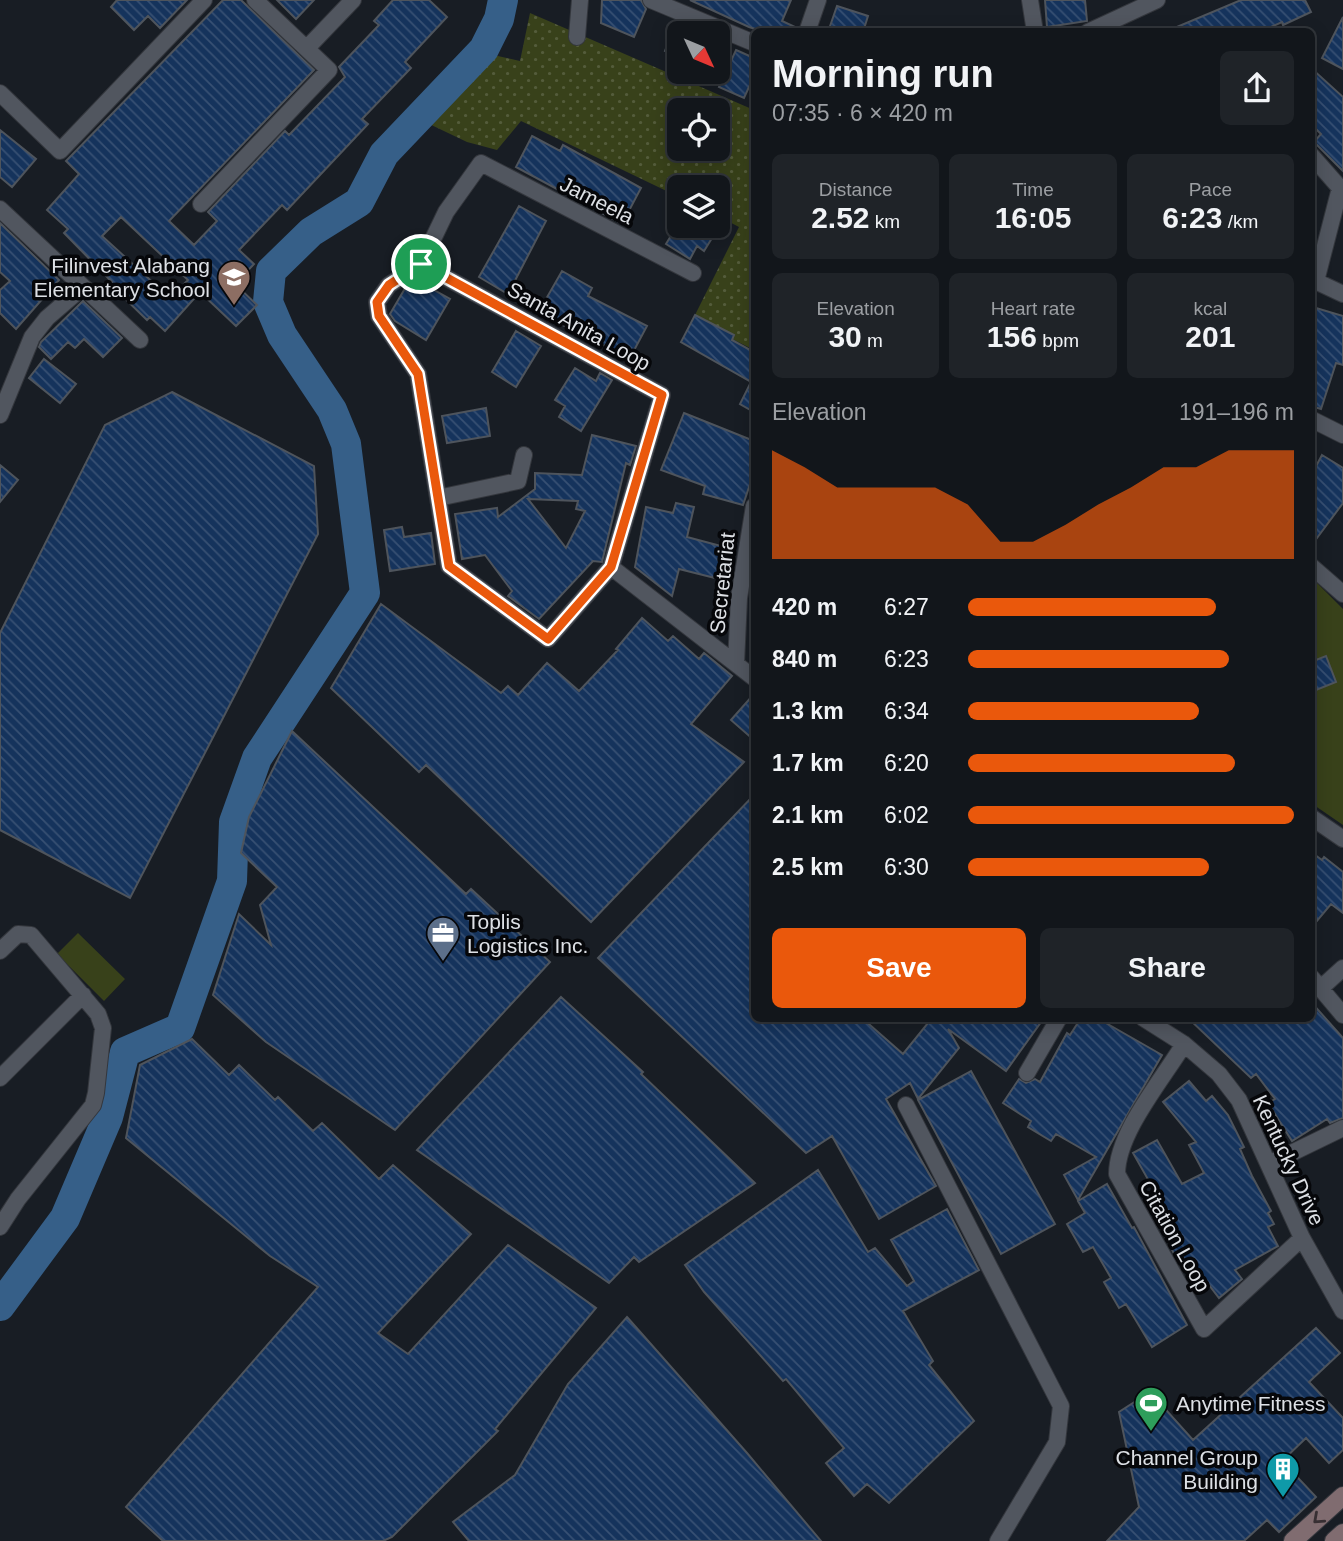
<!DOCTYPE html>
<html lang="en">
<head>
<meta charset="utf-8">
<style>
  body { margin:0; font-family:Arial,sans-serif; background:#1f2328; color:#f1f3f6; height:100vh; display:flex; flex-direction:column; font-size:26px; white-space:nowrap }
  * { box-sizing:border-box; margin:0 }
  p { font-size:23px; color:#9c9fa3 }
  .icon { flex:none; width:38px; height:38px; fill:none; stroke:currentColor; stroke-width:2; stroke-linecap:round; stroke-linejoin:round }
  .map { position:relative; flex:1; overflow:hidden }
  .side { position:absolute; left:751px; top:28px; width:564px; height:994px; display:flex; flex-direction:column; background:#12161b; border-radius:10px; box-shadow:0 4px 18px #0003,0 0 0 2px #31353a }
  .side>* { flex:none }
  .needle { width:46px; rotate:134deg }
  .tools { position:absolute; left:667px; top:21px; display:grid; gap:14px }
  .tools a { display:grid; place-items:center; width:63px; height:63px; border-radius:10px; background:#12161b; box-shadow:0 4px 18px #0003,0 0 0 2px #31353a; font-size:35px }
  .pin { position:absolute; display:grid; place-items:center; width:60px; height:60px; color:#fff; margin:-30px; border:4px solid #fff; border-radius:50%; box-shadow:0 2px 7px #0007 }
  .round { display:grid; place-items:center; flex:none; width:74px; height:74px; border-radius:10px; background:#1f2328 }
  .overview { display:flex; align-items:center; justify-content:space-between; height:119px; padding:0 21px }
  h1 { font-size:38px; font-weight:800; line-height:52px }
  .stats { display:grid; grid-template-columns:repeat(3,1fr); gap:10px; height:119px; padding:7px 21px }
  .stats div { display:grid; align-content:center; border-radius:10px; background:#1f2328; text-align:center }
  .stats b { font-size:30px; font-weight:800 }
  .stats small { font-size:19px; font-weight:400 }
  .stats p { font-size:19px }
  .chart { height:196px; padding:14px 21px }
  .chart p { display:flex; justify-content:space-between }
  .chart svg { width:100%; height:126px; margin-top:7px; fill:#ea580c; opacity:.7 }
  .action { display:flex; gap:14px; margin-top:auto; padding:14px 21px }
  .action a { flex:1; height:80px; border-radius:10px; background:#ea580c; color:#fff; font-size:28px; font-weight:800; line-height:80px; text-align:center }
  .action a+a { background:#1f2328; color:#f1f3f6 }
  ul { padding:0 21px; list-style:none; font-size:23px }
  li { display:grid; grid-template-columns:112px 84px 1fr; align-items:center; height:52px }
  li i { height:18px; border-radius:9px; background:#ea580c }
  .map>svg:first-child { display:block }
  .grass { fill:url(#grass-dots); fill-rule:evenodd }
  .green { fill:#38411a }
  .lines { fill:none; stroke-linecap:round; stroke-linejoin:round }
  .river { stroke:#365f88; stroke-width:30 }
  .building { fill:url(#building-back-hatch); stroke:#4e545c; stroke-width:2; fill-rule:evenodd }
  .street-casing { stroke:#34373d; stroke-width:18 }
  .secondary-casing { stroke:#34373d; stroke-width:20 }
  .street { stroke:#51565f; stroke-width:16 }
  .secondary { stroke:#806c70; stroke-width:18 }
  .oneway { stroke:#372f33 }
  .route-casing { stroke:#fff; stroke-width:14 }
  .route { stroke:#ea580c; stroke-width:9 }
  .labels { text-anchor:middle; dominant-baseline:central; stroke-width:7; stroke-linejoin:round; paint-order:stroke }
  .street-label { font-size:21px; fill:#dde0e5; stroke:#06070a }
  .poi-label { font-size:21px; fill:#dde0e5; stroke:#06070a; text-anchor:end }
</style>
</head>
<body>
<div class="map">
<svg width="1343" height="1541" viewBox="0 0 1343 1541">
  <defs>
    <pattern id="grass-dots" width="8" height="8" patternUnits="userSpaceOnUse" patternTransform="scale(1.75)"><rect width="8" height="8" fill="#38411a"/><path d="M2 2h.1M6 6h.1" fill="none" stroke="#545c3b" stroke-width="1.8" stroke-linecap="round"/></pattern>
    <pattern id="building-back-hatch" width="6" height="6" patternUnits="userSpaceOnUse" patternTransform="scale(1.75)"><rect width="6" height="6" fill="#15335c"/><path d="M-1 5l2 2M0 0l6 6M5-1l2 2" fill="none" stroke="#375073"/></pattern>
  </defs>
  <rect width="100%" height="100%" fill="#181d24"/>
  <path class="grass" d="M 530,13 L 754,110 L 754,350 L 693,319 L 739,227 L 718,216 L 718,187 L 679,187 L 679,197 L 521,121 L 497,150 L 467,142 L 425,122 L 489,54 L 520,61 ZM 679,110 L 718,110 L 718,149 L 679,149 Z"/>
  <path class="green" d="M 1311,577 L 1343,609 L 1343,825 L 1311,803 Z
    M 78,933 L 125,979 L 104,1001 L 57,954 Z"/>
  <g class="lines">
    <path class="river" d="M 0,1306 L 65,1218 L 108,1117 L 125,1052 L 180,1028 L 232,881 L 234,822 L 257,758 L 365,593 L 346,444 L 332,410 L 282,335 L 268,302 L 271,271 L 311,232 L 359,202 L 384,154 L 484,49 L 499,19 L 503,0"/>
  </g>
  <path class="building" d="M 117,0 L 187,0 L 160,28 L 148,16 L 134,30 L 111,7 Z
    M 223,0 L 241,0 L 314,70 L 169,221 L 194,245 L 217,221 L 208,212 L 285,131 L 289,135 L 345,77 L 339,67 L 379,25 L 374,21 L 393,0 L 429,0 L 447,17 L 405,62 L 411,68 L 362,119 L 368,124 L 287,210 L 282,205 L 239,250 L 254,264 L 235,284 L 257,305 L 236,326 L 200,292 L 165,331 L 150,317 L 147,320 L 110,284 L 112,282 L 64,233 L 68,229 L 47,210 L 79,174 L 66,161 ZM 121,217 L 188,280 L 170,298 L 102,236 Z
    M 277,0 L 314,0 L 296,19 Z
    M 602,0 L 641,0 L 646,9 L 634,37 L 601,23 Z
    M 690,0 L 791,0 L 782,21 L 797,28 L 797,32 L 765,32 L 749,27 Z
    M 1045,0 L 1085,0 L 1087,21 L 1047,27 Z
    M 1241,0 L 1305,0 L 1311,12 L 1283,25 L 1282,22 L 1260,32 L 1165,32 Z
    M 837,6 L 868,16 L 863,32 L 828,32 Z
    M 1343,17 L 1343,69 L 1322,58 Z
    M 676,22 L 703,33 L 679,33 L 679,57 L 665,51 Z
    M 736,50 L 754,58 L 754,76 L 744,98 L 719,87 Z
    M 1311,68 L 1343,97 L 1343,171 L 1314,142 L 1321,134 L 1311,124 Z
    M 0,130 L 36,159 L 12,187 L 0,177 Z
    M 532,136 L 560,151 L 563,145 L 641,188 L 622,224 L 516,167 Z
    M 519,206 L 546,221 L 508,294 L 479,277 Z
    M 0,223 L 59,280 L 16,329 L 0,313 L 0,290 L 10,281 L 0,272 Z
    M 677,226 L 709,226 L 717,230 L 704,251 L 697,246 L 690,259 L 666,244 Z
    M 562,271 L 592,288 L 588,296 L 647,326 L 630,358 L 538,313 Z
    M 416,280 L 450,299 L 426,340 L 395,321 L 390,314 L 407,285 Z
    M 83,301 L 122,338 L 103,357 L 84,339 L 75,348 L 68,342 L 51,359 L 39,347 L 41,342 Z
    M 1316,308 L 1343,316 L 1343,365 L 1336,363 L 1321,409 L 1311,406 L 1311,325 Z
    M 695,315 L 734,335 L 732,340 L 754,352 L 754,412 L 740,404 L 751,382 L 681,342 Z
    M 516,331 L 541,346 L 516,387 L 492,372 Z
    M 44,359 L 76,384 L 60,403 L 29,378 Z
    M 575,368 L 596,381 L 600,373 L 612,380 L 581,431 L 559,417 L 565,406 L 555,400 Z
    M 172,392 L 314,466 L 318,534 L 130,898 L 0,830 L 0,633 L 105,425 Z
    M 486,408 L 490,436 L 447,443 L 442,416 Z
    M 684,413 L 754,441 L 754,472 L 743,505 L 703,494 L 705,486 L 661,470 Z
    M 592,435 L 636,446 L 630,465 L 626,463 L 602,562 L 593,561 L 539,619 L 508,596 L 512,591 L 485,555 L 462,559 L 455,514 L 497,508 L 498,517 L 535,489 L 535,473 L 582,475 ZM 528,499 L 578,501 L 576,509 L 585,511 L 566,548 Z
    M 1322,455 L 1343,468 L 1343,503 L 1311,546 L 1311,468 L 1314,470 Z
    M 0,465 L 18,480 L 0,502 Z
    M 676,503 L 694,507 L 687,537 L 732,549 L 723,580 L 679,569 L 672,596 L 635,567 L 646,507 L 673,513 Z
    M 402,527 L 404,537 L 431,533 L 435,564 L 390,571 L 384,530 Z
    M 381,604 L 501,693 L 508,686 L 518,695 L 547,663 L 579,691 L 618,650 L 616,649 L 642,618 L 668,641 L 673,636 L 699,659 L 704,653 L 732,676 L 691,724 L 744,762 L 591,922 L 426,765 L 419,772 L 331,688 Z
    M 1326,656 L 1336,682 L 1311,692 L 1311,662 Z
    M 754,694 L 754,740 L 731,720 Z
    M 292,731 L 466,894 L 471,889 L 550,962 L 395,1130 L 266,1042 L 213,995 L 239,914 L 271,945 L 260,905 L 277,887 L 241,853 L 249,817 Z
    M 754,795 L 754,1018 L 862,1018 L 903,1054 L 932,1018 L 1044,1018 L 1006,1071 L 948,1029 L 959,1048 L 918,1099 L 910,1083 L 886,1099 L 936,1186 L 879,1219 L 832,1136 L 806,1153 L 598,958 Z
    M 1311,852 L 1322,860 L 1324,857 L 1343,872 L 1343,913 L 1331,904 L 1311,928 Z
    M 561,997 L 643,1072 L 641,1074 L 755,1183 L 639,1262 L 634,1257 L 609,1283 L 417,1150 Z
    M 1311,1002 L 1343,1038 L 1343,1118 L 1330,1123 L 1327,1119 L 1292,1141 L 1268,1103 L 1275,1099 L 1256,1074 L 1251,1078 L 1188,1018 L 1311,1018 Z
    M 1081,1018 L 1097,1018 L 1162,1055 L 1078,1200 L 1064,1175 L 1096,1157 L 1056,1134 L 1051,1141 L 1028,1127 L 1031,1121 L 1003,1103 L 1019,1079 L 1026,1083 L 1035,1079 L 1040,1082 L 1067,1033 L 1070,1035 Z
    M 192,1039 L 229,1075 L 239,1065 L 275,1100 L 278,1097 L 313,1131 L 322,1123 L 379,1179 L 393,1165 L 471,1234 L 378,1333 L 408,1354 L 508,1245 L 596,1308 L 495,1429 L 498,1431 L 392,1537 L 383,1541 L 163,1541 L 126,1507 L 318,1287 L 270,1256 L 126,1138 L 140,1065 Z
    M 971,1071 L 1055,1224 L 1001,1254 L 918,1100 Z
    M 1189,1081 L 1206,1101 L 1212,1096 L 1228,1115 L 1244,1147 L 1240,1149 L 1252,1176 L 1271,1211 L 1268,1213 L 1274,1224 L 1268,1227 L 1278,1246 L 1235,1270 L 1242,1279 L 1219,1298 L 1190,1260 L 1180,1265 L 1147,1203 L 1158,1197 L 1133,1153 L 1157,1140 L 1182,1184 L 1204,1173 L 1189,1145 L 1196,1142 L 1163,1102 Z
    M 818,1170 L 868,1252 L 875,1248 L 907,1286 L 914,1281 L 891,1240 L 947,1209 L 979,1270 L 903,1311 L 933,1361 L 929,1365 L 974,1421 L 889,1503 L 867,1484 L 854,1496 L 826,1463 L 844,1448 L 786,1379 L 783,1381 L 704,1292 L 685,1265 Z
    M 1107,1184 L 1132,1228 L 1134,1227 L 1187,1325 L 1152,1347 L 1126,1304 L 1119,1308 L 1104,1282 L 1111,1278 L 1093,1247 L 1083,1252 L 1067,1224 L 1085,1213 L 1078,1201 Z
    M 627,1317 L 747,1453 L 821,1541 L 469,1541 L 453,1522 L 515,1475 L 568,1384 Z
    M 1316,1328 L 1340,1353 L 1309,1382 L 1343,1418 L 1343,1450 L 1329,1463 L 1306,1438 L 1282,1461 L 1316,1497 L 1279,1532 L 1267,1520 L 1244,1541 L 1107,1541 L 1139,1507 L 1119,1412 L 1150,1392 L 1193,1440 Z"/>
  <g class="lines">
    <defs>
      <path id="street" d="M 651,0 L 754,43
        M 1030,0 L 1035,32
        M 807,32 L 818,0
        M 1088,32 L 1157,0
        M 577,37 L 580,0
        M 307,48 L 353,0
        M 0,93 L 60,151 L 204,0
        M 1311,155 L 1340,188 L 1316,281
        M 201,204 L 329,70 L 255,0
        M 0,209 L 140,340
        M 421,264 L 662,395 L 611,567 L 548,639 L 449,566 L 418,374 L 379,316 L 377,302 L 389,285 Z
        M 421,264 L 446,212 L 481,163 L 693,273
        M 1311,279 L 1343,294
        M 0,415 L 32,337 L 47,318 L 83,287
        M 1311,419 L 1343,435
        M 438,498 L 518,481 L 524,455
        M 1311,566 L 1343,594
        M 611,567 L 754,678
        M 736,664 L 739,598 L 754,506
        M 1311,817 L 1343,839
        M 0,951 L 18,934 L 31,935 L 98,1014 L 103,1028 L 96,1093 L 93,1105 L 18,1199 L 0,1227
        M 1311,977 L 1343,1015
        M 1322,987 L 1343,968
        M 1143,1018 L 1184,1044 L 1219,1074 L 1239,1100 L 1302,1238 L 1343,1311
        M 1184,1044 C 1162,1080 1117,1133 1117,1174 L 1204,1329 L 1302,1238
        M 1027,1073 L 1059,1018
        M 0,1078 L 83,995
        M 906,1105 L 1061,1406 L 1057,1442 L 998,1541
        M 1269,1164 L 1343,1128"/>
      <path id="secondary" d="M 1293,1541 L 1343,1496
        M 1334,1541 L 1343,1533"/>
    </defs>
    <use href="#street" class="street-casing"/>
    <use href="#secondary" class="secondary-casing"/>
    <use href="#street" class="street"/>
    <use href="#secondary" class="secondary"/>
  </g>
  <defs><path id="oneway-chevron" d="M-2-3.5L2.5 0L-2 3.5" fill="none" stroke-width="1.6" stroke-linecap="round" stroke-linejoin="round" transform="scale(1.75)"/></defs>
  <use class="oneway" href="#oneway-chevron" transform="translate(1318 1519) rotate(138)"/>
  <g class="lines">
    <defs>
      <path id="route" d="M 421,264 L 662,395 L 611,567 L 548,639 L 449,566 L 418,374 L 379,316 L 377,302 L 389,285 Z"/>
    </defs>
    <use href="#route" class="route-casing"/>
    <use href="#route" class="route"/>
  </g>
  <defs>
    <symbol id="school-pin" viewBox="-11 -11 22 30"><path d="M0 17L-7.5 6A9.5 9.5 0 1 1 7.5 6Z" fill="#8d6e63" stroke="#06070a"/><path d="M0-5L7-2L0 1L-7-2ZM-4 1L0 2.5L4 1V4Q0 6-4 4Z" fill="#fff"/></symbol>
    <symbol id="office-pin" viewBox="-11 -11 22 30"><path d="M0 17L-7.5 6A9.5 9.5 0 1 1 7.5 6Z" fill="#5c6f8a" stroke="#06070a"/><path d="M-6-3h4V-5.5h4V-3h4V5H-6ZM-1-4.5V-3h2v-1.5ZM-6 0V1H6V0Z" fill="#fff"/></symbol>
    <symbol id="stadium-pin" viewBox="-11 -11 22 30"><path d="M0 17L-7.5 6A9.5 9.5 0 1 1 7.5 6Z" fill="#2e9e5b" stroke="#06070a"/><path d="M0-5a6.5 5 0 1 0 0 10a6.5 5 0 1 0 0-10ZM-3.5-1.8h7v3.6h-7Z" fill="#fff"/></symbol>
    <symbol id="building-pin" viewBox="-11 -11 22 30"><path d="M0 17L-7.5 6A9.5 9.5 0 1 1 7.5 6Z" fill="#0f9aa8" stroke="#06070a"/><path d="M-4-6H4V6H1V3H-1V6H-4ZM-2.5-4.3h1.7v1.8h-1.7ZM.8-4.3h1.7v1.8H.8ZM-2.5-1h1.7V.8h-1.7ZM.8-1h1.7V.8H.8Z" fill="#fff"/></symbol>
  </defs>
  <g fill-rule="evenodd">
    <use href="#school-pin" x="215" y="258" width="38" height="52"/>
    <use href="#office-pin" x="424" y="914" width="38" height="52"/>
    <use href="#stadium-pin" x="1132" y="1384" width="38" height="52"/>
    <use href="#building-pin" x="1264" y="1450" width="38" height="52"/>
  </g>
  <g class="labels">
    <g class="street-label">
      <text transform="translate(597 200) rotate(27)">Jameela</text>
      <text transform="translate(579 326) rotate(29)">Santa Anita Loop</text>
      <text transform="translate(722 583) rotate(-84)">Secretariat</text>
      <text transform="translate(1289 1160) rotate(65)">Kentucky Drive</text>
      <text transform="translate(1175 1236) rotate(61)">Citation Loop</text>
    </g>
    <g class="poi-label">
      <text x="210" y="265">Filinvest Alabang<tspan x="210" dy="24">Elementary School</tspan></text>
      <text x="467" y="921" text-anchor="start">Toplis<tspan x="467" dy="24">Logistics Inc.</tspan></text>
      <text x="1176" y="1403" text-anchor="start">Anytime Fitness</text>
      <text x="1258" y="1457">Channel Group<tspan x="1258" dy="24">Building</tspan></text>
    </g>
  </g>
</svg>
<div class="tools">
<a><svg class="needle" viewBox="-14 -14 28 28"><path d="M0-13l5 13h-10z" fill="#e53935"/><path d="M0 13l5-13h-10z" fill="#9c9fa3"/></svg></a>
<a><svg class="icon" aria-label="locate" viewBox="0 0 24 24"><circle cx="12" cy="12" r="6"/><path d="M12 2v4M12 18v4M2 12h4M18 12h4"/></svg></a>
<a><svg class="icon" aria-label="layers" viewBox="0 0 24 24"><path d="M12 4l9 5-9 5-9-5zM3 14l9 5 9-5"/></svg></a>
</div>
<div class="pin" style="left:421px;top:264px;background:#1e9e55"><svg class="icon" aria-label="arrive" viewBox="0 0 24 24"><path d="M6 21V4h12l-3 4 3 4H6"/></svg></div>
<section class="side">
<div class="overview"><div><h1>Morning run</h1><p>07:35 · 6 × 420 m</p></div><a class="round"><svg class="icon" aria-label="share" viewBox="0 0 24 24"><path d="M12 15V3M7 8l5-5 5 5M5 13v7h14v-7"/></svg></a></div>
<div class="stats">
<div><p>Distance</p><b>2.52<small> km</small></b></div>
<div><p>Time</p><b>16:05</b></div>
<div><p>Pace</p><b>6:23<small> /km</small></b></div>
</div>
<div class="stats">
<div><p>Elevation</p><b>30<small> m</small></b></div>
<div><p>Heart rate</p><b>156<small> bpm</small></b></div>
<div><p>kcal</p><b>201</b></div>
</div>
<div class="chart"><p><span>Elevation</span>191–196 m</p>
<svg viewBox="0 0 160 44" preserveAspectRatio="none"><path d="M0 44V6L10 12L20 19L30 19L40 19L50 19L60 25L70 38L80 38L90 32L100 25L110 19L120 12L130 12L140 6L150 6L160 6V44z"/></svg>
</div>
<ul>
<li><b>420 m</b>6:27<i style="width:76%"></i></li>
<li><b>840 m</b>6:23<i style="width:80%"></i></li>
<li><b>1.3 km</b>6:34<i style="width:71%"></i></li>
<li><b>1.7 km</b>6:20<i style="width:82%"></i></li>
<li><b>2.1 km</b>6:02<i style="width:100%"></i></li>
<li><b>2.5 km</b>6:30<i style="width:74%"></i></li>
</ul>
<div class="action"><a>Save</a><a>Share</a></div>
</section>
</div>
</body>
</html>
